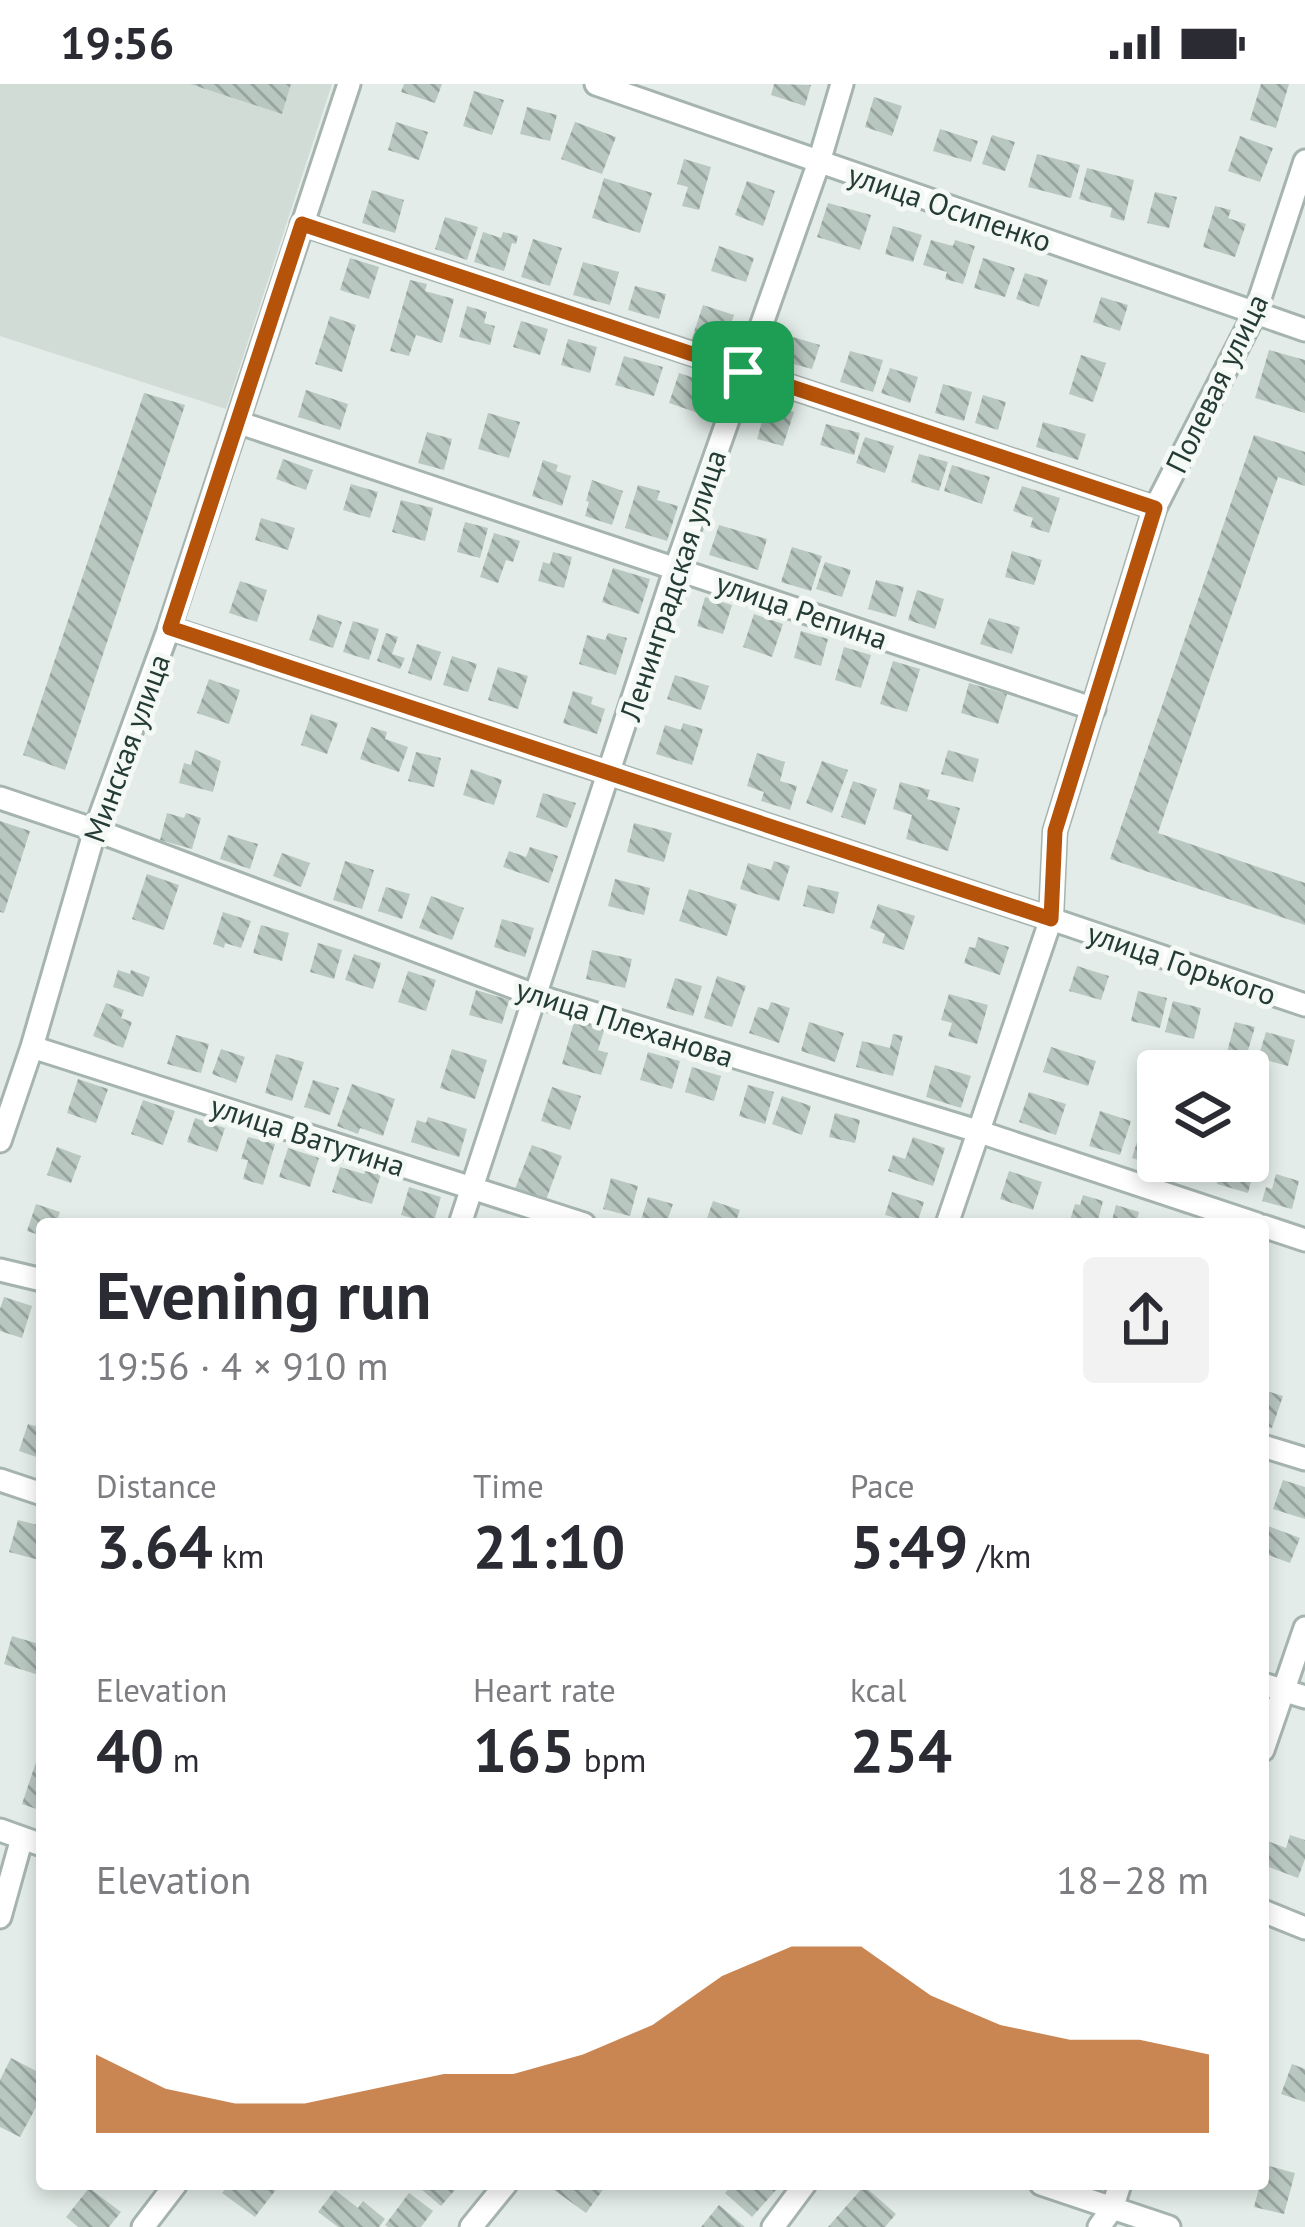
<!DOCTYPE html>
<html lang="en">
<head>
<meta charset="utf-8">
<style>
  body { margin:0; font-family:"PT Sans",sans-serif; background:#f2f2f3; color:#2b2b33; height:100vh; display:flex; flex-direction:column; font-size:45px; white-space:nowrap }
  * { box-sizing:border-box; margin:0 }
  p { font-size:39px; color:#7c7c81 }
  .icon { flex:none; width:66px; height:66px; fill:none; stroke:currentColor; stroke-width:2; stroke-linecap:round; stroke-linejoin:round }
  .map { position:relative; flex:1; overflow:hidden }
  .drawer { position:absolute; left:36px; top:1134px; width:1233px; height:972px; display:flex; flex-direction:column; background:#fff; border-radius:12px; box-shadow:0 6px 18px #0003 }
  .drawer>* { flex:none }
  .tools { position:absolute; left:1137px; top:966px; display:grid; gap:24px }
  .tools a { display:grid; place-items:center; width:132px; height:132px; border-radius:12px; background:#fff; box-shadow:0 6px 18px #0003; font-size:60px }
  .pin { position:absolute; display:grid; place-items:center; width:102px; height:102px; color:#fff; margin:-51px; border-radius:24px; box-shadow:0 6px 18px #0006 }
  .round { display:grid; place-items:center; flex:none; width:126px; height:126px; border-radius:12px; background:#f2f2f3 }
  .overview { display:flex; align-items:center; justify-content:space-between; height:204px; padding:0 60px }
  h1 { font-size:66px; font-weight:700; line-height:90px }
  .figures { display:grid; grid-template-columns:repeat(3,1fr); gap:18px; height:204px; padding:12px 60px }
  .figures div { display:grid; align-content:center }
  .figures b { font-size:60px; font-weight:700 }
  .figures small { font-size:33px; font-weight:400 }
  .figures p { font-size:33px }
  .chart { height:336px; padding:24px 60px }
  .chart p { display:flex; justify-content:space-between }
  .chart svg { width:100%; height:216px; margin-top:12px; fill:#b45309; opacity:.7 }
  .status { display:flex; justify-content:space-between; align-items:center; height:84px; padding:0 60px; background:#fff; direction:ltr }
  .status svg { height:33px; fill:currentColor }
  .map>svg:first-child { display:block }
  .built { fill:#d1dcd7 }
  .building { fill:url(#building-back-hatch) }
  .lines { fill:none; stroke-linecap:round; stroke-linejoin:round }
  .minor-casing { stroke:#a6b4af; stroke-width:27 }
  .minor { stroke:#fff; stroke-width:21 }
  .route-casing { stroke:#fff; stroke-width:24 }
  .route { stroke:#b45309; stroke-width:15 }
  .labels { text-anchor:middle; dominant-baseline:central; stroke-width:10; stroke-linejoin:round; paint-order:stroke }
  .street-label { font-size:30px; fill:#243c35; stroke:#f4f9f6 }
</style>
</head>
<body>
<div class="status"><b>19:56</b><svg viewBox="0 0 49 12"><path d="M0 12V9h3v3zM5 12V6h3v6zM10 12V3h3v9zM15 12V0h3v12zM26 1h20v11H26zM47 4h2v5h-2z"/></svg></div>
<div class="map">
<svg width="1305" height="2143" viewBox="0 0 1305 2143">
  <defs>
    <pattern id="building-back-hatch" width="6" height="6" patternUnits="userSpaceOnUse" patternTransform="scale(3)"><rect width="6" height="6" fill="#b9c7c1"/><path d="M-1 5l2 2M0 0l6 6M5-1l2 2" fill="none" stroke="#96a39e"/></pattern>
  </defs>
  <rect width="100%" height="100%" fill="#e3ece8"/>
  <path class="built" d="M 0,0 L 332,0 L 226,325 L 0,252 Z"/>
  <path class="building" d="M 190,0 L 291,0 L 282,30 Z
    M 404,0 L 442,0 L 435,19 L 401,8 Z
    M 774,0 L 811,1 L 805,22 L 771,11 Z
    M 1261,0 L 1289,0 L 1276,44 L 1250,36 Z
    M 474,7 L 504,16 L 492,51 L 463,42 Z
    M 874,13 L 902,22 L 892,52 L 865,43 Z
    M 527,23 L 557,31 L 550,57 L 520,50 Z
    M 396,38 L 428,48 L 419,76 L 388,66 Z
    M 575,38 L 616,53 L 602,90 L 561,75 Z
    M 940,45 L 978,57 L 971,78 L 933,67 Z
    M 992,51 L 1015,58 L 1005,87 L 982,80 Z
    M 1240,52 L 1273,64 L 1260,98 L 1228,87 Z
    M 1037,70 L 1080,81 L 1071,114 L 1028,103 Z
    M 684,75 L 711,83 L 699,126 L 682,122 L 688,103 L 677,100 Z
    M 1087,84 L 1134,96 L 1124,137 L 1110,133 L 1112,124 L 1079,115 Z
    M 604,94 L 652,109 L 640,149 L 592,134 Z
    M 747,97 L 775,107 L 763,142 L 735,131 Z
    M 372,106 L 404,116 L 395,149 L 362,139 Z
    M 1155,108 L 1177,113 L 1169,144 L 1147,139 Z
    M 828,119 L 871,131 L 860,166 L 817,153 Z
    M 1215,122 L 1231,126 L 1228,134 L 1246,140 L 1235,173 L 1203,163 Z
    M 445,133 L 478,143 L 467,176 L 435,165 Z
    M 893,142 L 922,151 L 913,178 L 885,170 Z
    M 483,148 L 501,154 L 503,148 L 518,152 L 516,160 L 512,159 L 504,187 L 474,178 Z
    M 533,155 L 562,164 L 550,202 L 521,193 Z
    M 931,156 L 953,162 L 955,156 L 975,162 L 963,200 L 945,195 L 947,188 L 923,181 Z
    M 719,162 L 754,174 L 746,198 L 711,187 Z
    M 350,174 L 379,183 L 369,215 L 340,206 Z
    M 983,174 L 1015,184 L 1005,213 L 974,204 Z
    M 583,178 L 619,188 L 610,221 L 573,211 Z
    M 1025,189 L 1048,196 L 1039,223 L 1016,215 Z
    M 410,196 L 427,200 L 425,207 L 454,215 L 442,259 L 416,251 L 409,272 L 390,267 Z
    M 635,202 L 666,210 L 659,235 L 628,226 Z
    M 1101,213 L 1128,221 L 1120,247 L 1093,238 Z
    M 703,221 L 734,231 L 722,267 L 691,257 Z
    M 467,222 L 487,228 L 484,239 L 495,242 L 490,261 L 459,253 Z
    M 330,232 L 356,241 L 342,288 L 315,280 Z
    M 521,237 L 548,245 L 540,271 L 513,263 Z
    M 793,253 L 820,261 L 812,285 L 786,278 Z
    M 568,255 L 597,263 L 590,289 L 561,281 Z
    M 1269,266 L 1305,276 L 1305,329 L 1255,314 Z
    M 850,267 L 883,276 L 873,308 L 840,298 Z
    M 1081,271 L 1106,279 L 1093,318 L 1069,310 Z
    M 624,272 L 663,283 L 654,312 L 615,301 Z
    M 890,284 L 918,293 L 910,319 L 881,309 Z
    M 679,289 L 712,300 L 701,330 L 669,319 Z
    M 943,300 L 972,308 L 964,337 L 935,329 Z
    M 306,306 L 348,320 L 340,346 L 298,333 Z
    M 144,309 L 185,321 L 65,686 L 23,671 Z
    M 983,311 L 1006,318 L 998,346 L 975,339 Z
    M 767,320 L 794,328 L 783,362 L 757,355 Z
    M 488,329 L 520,338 L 509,374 L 478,365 Z
    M 1043,338 L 1086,350 L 1078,376 L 1036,363 Z
    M 826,340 L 860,349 L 854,371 L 820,361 Z
    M 427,348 L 452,355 L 444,386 L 418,379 Z
    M 1254,351 L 1305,368 L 1305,402 L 1278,393 L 1158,749 L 1305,799 L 1305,841 L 1110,775 Z
    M 865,353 L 894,362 L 885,389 L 856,379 Z
    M 919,370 L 948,378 L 939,407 L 911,398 Z
    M 283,375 L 313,386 L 306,406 L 276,395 Z
    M 543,376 L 558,381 L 556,387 L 571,392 L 562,422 L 532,412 Z
    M 952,381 L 990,393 L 982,420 L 944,407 Z
    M 592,396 L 623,407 L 612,441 L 585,432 L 589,418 L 586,417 Z
    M 351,400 L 378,408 L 370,434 L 343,426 Z
    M 638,401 L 660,407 L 657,416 L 678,422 L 667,457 L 625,444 Z
    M 1022,402 L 1060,414 L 1049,449 L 1030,443 L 1033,434 L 1013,427 Z
    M 401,416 L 433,424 L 425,457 L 392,448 Z
    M 261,434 L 295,444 L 288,466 L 255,456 Z
    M 465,438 L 488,444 L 480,474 L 457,468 Z
    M 719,441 L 767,455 L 758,486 L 709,471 Z
    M 494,449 L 520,457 L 513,478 L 506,476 L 498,499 L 480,493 Z
    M 792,463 L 822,472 L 811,507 L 781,498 Z
    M 1012,467 L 1042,476 L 1034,501 L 1005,493 Z
    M 553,468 L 572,473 L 564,504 L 538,497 L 543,478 L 550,480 Z
    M 825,478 L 851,486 L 842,513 L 816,505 Z
    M 613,484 L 650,495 L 639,530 L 602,518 Z
    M 876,496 L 904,503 L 896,533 L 868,525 Z
    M 240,497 L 267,506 L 257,538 L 229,529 Z
    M 917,506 L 944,515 L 935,545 L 908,536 Z
    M 705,513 L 732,521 L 723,550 L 697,542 Z
    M 318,530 L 342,538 L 333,564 L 309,556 Z
    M 754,530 L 783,540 L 772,573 L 743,563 Z
    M 989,534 L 1020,543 L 1012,570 L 980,560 Z
    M 353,537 L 379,545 L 369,576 L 343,568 Z
    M 801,547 L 828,555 L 821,582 L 794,574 Z
    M 386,549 L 398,553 L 392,570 L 405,574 L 400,585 L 377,577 Z
    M 608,549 L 627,554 L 616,591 L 579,580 L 587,551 L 605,556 Z
    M 417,560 L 441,568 L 431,597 L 408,589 Z
    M 844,563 L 871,571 L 861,604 L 835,596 Z
    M 452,572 L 477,580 L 468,608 L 443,601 Z
    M 893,577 L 920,585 L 907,628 L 880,620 Z
    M 498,583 L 528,592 L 518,625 L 488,616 Z
    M 675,591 L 709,602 L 701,626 L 667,615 Z
    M 209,595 L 240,606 L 229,640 L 197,629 Z
    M 969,599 L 1007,610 L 998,640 L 961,629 Z
    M 573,607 L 593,613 L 591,620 L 605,625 L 597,650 L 563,639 Z
    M 311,630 L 338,639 L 327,670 L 301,661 Z
    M 683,639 L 703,645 L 692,681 L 656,670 L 665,641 L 681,646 Z
    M 371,643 L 387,648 L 385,655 L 408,663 L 399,688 L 360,675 Z
    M 195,666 L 221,677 L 213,708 L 179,699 L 184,679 L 191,681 Z
    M 948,666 L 979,675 L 973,698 L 941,690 Z
    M 416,668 L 441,674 L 434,703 L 408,697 Z
    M 757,669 L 785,678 L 780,697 L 797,702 L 790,726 L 761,717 L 764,708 L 747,702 Z
    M 822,677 L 848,686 L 832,729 L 806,719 Z
    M 471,685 L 502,696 L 494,721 L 463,711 Z
    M 853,697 L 877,705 L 865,741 L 841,733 Z
    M 900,698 L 930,706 L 927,715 L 960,724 L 948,767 L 906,755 L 912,731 L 893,725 Z
    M 543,709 L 576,719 L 567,744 L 536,733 Z
    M 167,729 L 184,734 L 186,729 L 201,734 L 192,765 L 160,756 Z
    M 0,737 L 30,747 L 4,829 L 0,828 Z
    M 634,739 L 672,749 L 664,778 L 627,768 Z
    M 228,751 L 258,760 L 250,785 L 220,775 Z
    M 530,763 L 558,772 L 549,799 L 503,783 L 509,767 L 526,773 Z
    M 282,769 L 310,779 L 301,803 L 273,792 Z
    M 345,777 L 374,786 L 362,825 L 333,816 Z
    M 774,777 L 790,782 L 779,817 L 740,805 L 748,779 L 771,786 Z
    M 147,790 L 179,801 L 164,846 L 132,835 Z
    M 615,795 L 650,804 L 644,831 L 608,822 Z
    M 808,801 L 839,808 L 834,830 L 803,822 Z
    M 386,803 L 410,810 L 402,835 L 378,827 Z
    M 689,805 L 737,820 L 727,852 L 679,837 Z
    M 431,812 L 464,824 L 452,856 L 419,844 Z
    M 878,820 L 915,832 L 904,866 L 882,859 L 885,850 L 870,844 Z
    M 223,828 L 251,837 L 241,864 L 225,859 L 224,864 L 213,860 Z
    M 502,835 L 534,844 L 525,873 L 494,863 Z
    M 261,841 L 289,849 L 282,877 L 253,869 Z
    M 978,853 L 1009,863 L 1000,891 L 964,879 L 969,863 L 975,864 Z
    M 318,859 L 342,866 L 334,895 L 310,888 Z
    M 592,866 L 632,875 L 625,904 L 586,895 Z
    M 354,870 L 381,879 L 373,905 L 345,896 Z
    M 1077,882 L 1109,892 L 1101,916 L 1069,907 Z
    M 118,886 L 130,890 L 131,886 L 150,893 L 143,913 L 113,903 Z
    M 408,887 L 436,896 L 426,927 L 398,918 Z
    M 717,892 L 746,902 L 732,943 L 704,934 Z
    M 675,894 L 702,902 L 693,932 L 666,924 Z
    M 476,906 L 509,916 L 502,940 L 469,931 Z
    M 1138,907 L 1167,914 L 1160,944 L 1131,937 Z
    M 949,910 L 988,921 L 977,960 L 948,952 L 952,939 L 941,936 Z
    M 1173,917 L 1201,924 L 1194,955 L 1165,948 Z
    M 771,918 L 790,924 L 779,959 L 749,949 L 758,923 L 768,926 Z
    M 106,919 L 124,926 L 121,934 L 132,938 L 123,964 L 93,952 Z
    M 576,931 L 606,940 L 598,966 L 608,969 L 601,991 L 562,980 Z
    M 809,938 L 844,949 L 835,978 L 801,967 Z
    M 1235,938 L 1255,943 L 1246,973 L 1227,968 Z
    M 1266,948 L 1295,956 L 1288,982 L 1258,974 Z
    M 893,950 L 903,952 L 893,992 L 856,983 L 862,957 L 890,964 Z
    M 176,951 L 209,960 L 201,989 L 167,980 Z
    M 1051,963 L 1096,977 L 1088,1002 L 1043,988 Z
    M 221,965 L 245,973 L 236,999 L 212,990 Z
    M 452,965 L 487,976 L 475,1015 L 440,1004 Z
    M 648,968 L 680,977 L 672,1005 L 640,996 Z
    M 276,970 L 304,978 L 292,1017 L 265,1009 Z
    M 935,981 L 971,992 L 961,1024 L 926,1013 Z
    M 692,983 L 721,992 L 714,1017 L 685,1008 Z
    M 78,995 L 108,1005 L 96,1039 L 67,1029 Z
    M 313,996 L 339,1004 L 330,1031 L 304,1023 Z
    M 352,1000 L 395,1015 L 383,1052 L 360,1044 L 358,1050 L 337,1042 Z
    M 748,1001 L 774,1008 L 765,1040 L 739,1032 Z
    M 552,1003 L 581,1012 L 570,1046 L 541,1037 Z
    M 1029,1008 L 1066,1020 L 1056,1051 L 1019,1038 Z
    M 782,1012 L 811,1022 L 802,1051 L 772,1040 Z
    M 143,1016 L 175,1027 L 163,1061 L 131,1050 Z
    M 1100,1027 L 1131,1037 L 1120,1071 L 1089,1062 Z
    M 835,1029 L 860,1036 L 855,1059 L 829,1053 Z
    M 428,1033 L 467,1045 L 459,1073 L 411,1058 L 417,1036 L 426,1039 Z
    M 195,1034 L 225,1044 L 217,1068 L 187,1058 Z
    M 1149,1042 L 1158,1045 L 1158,1077 L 1164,1077 L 1162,1083 L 1132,1074 L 1140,1048 L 1147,1050 Z
    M 248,1053 L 275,1060 L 263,1101 L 243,1095 L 248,1076 L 241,1075 Z
    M 913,1053 L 945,1064 L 933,1102 L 888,1087 L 893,1071 L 905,1075 Z
    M 532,1061 L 562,1072 L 546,1116 L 515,1105 Z
    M 57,1063 L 81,1072 L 71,1099 L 47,1091 Z
    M 288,1064 L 319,1074 L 310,1103 L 279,1093 Z
    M 1248,1072 L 1257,1074 L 1248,1109 L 1217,1100 L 1223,1077 L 1248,1077 Z
    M 1189,1077 L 1218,1077 L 1216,1084 L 1211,1082 L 1207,1095 L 1186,1090 Z
    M 340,1083 L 364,1090 L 366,1085 L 381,1090 L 372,1120 L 332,1108 Z
    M 1009,1087 L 1042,1098 L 1033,1126 L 1000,1115 Z
    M 1276,1090 L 1299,1097 L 1292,1125 L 1262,1117 L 1266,1103 L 1272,1105 Z
    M 611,1094 L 638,1102 L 630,1132 L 603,1125 Z
    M 409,1103 L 441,1113 L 433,1140 L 401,1131 Z
    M 892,1108 L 924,1118 L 917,1140 L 885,1131 Z
    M 1083,1111 L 1103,1117 L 1097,1140 L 1069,1140 L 1075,1120 L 1080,1121 Z
    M 648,1113 L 673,1120 L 666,1140 L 641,1136 Z
    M 713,1117 L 740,1126 L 735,1140 L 705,1140 Z
    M 36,1120 L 60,1128 L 56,1140 L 42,1140 L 42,1152 L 27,1147 Z
    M 1116,1121 L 1139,1128 L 1136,1140 L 1111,1140 Z
    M 4,1213 L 32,1222 L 22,1254 L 0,1247 L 0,1225 Z
    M 1263,1306 L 1283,1312 L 1272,1344 L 1263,1341 Z
    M 28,1340 L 42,1344 L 42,1375 L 19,1367 Z
    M 1283,1396 L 1305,1403 L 1305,1435 L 1273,1425 Z
    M 18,1436 L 42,1442 L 39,1476 L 9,1468 Z
    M 1268,1442 L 1300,1454 L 1290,1479 L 1263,1469 L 1263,1454 Z
    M 12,1552 L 42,1561 L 42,1592 L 4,1580 Z
    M 37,1675 L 42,1676 L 42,1727 L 22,1720 Z
    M 1290,1751 L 1305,1756 L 1305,1775 L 1298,1794 L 1263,1781 L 1265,1756 L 1286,1764 Z
    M 11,1974 L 42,1990 L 42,2012 L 20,2053 L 0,2043 L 0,1996 Z
    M 1292,1980 L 1305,1985 L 1305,2018 L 1281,2010 Z
    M 1265,2081 L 1295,2089 L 1284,2130 L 1254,2123 L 1260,2100 L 1263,2100 Z
    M 229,2100 L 273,2100 L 278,2103 L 255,2133 L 222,2109 Z
    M 415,2100 L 460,2100 L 441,2122 Z
    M 546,2100 L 607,2100 L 586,2129 Z
    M 733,2100 L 769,2100 L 776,2106 L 752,2133 L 725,2109 Z
    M 864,2102 L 896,2130 L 885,2143 L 828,2143 Z
    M 89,2104 L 121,2128 L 109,2143 L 78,2143 L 66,2133 Z
    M 335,2106 L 358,2124 L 363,2117 L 385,2135 L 379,2143 L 338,2143 L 318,2128 Z
    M 409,2109 L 433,2127 L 421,2143 L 388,2143 L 385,2141 Z
    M 719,2121 L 745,2143 L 701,2143 Z"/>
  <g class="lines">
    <defs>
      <path id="minor" d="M 596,0 L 1305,246
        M 302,140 L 1155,424
        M 237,338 L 1094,625
        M 169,544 L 1051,835 L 1305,921
        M 0,714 L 95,746 L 537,912 L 977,1047 L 1257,1140
        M 32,963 L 584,1140
        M 0,1057 L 32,963 L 95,746 L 169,544 L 349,0
        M 460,1140 L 676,483 L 819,78 L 842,0
        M 947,1140 L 1051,835 L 1055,747 L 1155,424 L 1255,229 L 1305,77
        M 1263,1142 L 1305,1156
        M 0,1186 L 42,1196
        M 1263,1362 L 1305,1375
        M 0,1396 L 42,1410
        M 1263,1600 L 1305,1613
        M 1263,1666 L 1305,1544
        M 0,1746 L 42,1761
        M 1263,1827 L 1305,1844
        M 0,1833 L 22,1754
        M 1041,2100 L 1169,2143
        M 143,2143 L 176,2100
        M 471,2143 L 506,2100
        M 773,2143 L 805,2100
        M 1099,2143 L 1112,2125 L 1120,2100"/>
    </defs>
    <use href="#minor" class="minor-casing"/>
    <use href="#minor" class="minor"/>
  </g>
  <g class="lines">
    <defs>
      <path id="route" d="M 302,140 L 1155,424 L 1055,747 L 1051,835 L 170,544 Z"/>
    </defs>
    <use href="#route" class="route-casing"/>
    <use href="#route" class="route"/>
  </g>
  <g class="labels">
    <g class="street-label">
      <text transform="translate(950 123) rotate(19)">улица Осипенко</text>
      <text transform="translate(1216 299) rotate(-64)">Полевая улица</text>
      <text transform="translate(672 501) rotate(-72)">Ленинградская улица</text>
      <text transform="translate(802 526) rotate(19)">улица Репина</text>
      <text transform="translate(126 664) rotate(-70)">Минская улица</text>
      <text transform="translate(1182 879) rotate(19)">улица Горького</text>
      <text transform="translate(625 938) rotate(18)">улица Плеханова</text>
      <text transform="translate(308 1051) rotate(18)">улица Ватутина</text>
    </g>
  </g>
</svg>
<div class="tools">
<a><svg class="icon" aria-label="layers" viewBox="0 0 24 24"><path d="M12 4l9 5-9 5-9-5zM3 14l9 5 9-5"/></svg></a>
</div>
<div class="pin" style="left:743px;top:288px;background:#1e9e55"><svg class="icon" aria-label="arrive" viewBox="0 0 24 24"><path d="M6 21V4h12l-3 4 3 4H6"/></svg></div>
<section class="drawer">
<div class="overview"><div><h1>Evening run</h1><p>19:56 · 4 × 910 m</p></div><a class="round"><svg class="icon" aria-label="share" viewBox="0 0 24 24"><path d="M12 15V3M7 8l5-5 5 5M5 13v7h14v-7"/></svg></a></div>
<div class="figures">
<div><p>Distance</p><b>3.64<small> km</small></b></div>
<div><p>Time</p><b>21:10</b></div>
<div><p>Pace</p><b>5:49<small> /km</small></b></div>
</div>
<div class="figures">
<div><p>Elevation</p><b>40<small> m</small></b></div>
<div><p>Heart rate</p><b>165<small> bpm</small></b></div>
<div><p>kcal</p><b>254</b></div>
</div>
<div class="chart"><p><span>Elevation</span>18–28 m</p>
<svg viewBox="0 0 160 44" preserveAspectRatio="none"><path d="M0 44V28L10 35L20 38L30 38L40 35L50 32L60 32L70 28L80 22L90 12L100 6L110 6L120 16L130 22L140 25L150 25L160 28V44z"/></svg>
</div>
</section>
</div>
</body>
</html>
